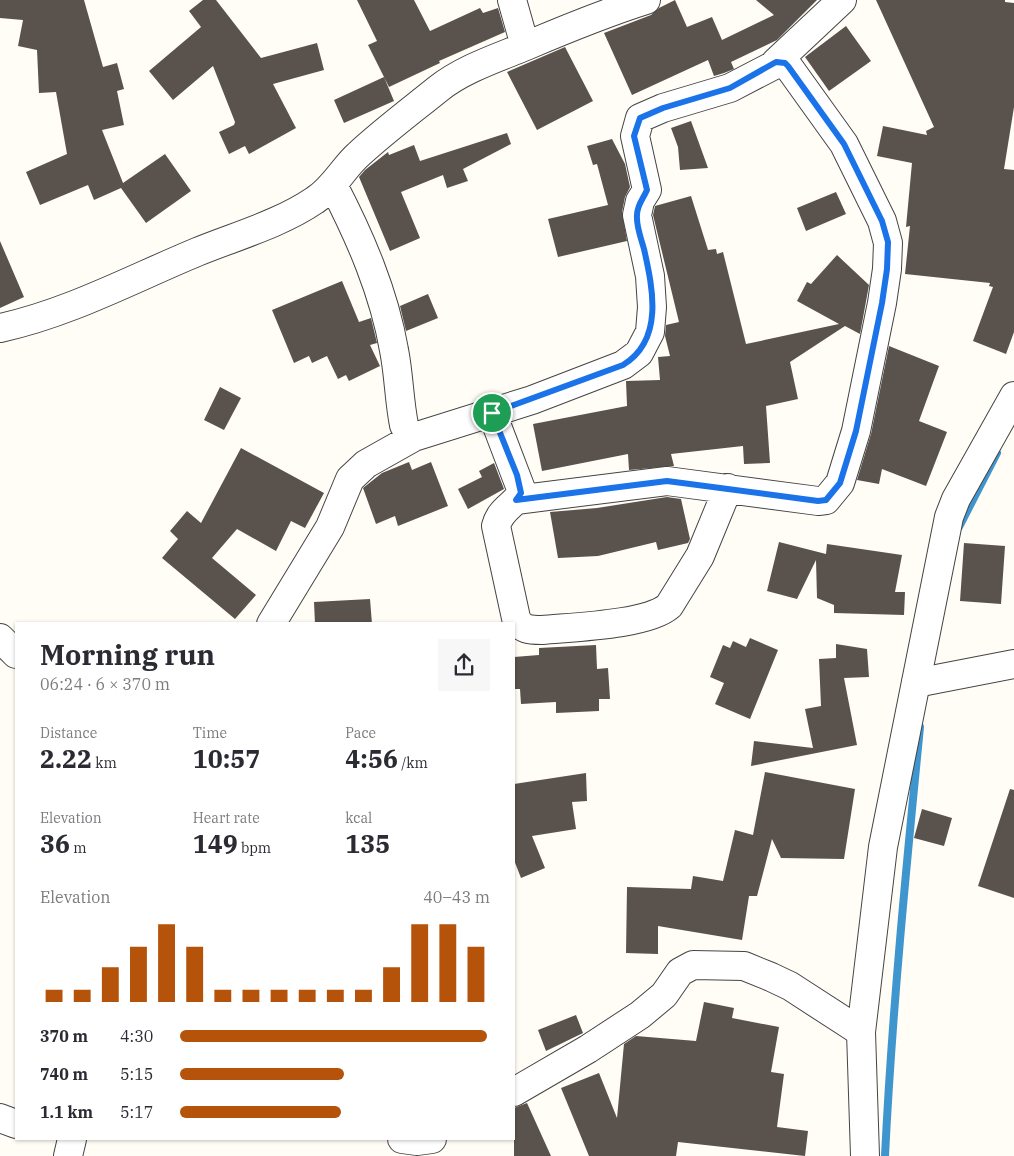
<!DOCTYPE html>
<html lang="en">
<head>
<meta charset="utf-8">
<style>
  body { margin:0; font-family:"IBM Plex Serif",serif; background:#f7f7f7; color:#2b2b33; height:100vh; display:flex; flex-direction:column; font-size:19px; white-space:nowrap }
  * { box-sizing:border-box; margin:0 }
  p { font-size:16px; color:#7c7c81 }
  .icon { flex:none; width:28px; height:28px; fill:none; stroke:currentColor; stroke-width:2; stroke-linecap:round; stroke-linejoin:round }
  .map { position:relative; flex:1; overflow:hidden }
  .panel { position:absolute; left:15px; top:622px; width:500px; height:518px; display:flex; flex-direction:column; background:#fff; border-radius:0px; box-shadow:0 1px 4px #0004 }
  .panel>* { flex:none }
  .pin { position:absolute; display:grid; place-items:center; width:42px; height:42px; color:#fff; margin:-21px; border:2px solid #fff; border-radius:50%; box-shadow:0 1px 5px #0007 }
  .round { display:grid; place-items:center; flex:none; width:52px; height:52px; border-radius:0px; background:#f7f7f7 }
  .headline { display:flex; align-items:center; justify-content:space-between; height:85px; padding:0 25px }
  h1 { font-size:28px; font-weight:700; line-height:38px }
  .stats { display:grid; grid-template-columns:repeat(3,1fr); gap:8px; height:85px; padding:5px 25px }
  .stats div { display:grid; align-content:center }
  .stats b { font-size:25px; font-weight:700 }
  .stats small { font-size:14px; font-weight:400 }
  .stats p { font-size:14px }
  .chart { height:140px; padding:10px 25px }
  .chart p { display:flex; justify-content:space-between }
  .chart svg { width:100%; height:90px; margin-top:5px; stroke:#b45309; stroke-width:6 }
  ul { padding:0 25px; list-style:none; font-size:16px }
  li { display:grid; grid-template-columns:80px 60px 1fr; align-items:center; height:38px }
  li i { height:12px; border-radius:6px; background:#b45309 }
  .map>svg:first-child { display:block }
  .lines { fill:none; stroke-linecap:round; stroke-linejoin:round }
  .stream { stroke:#3f96cf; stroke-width:8 }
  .building { fill:#5a524d }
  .minor-casing { stroke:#444; stroke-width:30 }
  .tertiary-casing { stroke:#444; stroke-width:30 }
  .minor { stroke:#fff; stroke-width:28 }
  .tertiary { stroke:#fff; stroke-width:28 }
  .route-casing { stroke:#fff; stroke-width:10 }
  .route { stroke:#1a73e8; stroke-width:6 }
</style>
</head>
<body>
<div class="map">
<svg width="1014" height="1156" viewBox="0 0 1014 1156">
  <rect width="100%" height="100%" fill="#fffdf5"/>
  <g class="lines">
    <path class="stream" d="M 959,527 L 997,453
      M 885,1156 C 892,1013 906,870 920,727"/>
  </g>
  <path class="building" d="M 0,0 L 84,0 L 103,67 L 117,63 L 124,89 L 117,91 L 124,125 L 102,130 L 123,183 L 165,154 L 191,191 L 146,223 L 121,188 L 94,200 L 88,185 L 40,205 L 26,172 L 67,154 L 56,92 L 39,93 L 37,50 L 18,46 L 23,20 L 0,18 Z
    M 203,0 L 216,0 L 261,58 L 317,43 L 324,70 L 273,84 L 296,128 L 249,154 L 245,146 L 229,154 L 219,132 L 234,125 L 235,122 L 213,66 L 173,100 L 149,71 L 201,27 L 189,11 Z
    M 357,0 L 414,0 L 430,31 L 480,8 L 483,13 L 498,8 L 505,32 L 439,61 L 440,63 L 389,87 L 368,45 L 377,41 Z
    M 675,0 L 687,27 L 712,17 L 722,40 L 774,15 L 756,0 L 817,0 L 777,40 L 731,62 L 734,69 L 724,73 L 714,76 L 708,60 L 632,95 L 604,33 L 651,15 L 659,8 Z
    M 876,0 L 1005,0 L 1005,2 L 1014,3 L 1014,107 L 1004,169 L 1014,170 L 1014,332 L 1006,354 L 973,341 L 993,287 L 989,286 L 990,283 L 905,274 L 910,226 L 906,227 L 912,163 L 877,156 L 883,126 L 927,135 L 926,131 L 934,127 Z
    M 846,26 L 871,61 L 829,91 L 805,57 Z
    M 565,47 L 593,101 L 537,130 L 507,72 Z
    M 384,77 L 394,101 L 344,123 L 334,100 Z
    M 691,121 L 708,168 L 680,170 L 678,147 L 671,128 Z
    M 507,133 L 511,144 L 463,169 L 468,181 L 447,188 L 443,175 L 401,192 L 420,238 L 390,251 L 359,177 L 365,170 L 388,152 L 389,155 L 414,145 L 420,161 Z
    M 612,139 L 625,164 L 630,187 L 625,197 L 622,212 L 627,241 L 558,257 L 548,219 L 608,205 L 597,164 L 593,165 L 587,146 Z
    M 836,192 L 846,214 L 806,231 L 797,208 Z
    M 691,196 L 708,250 L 716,249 L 717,254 L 723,252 L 746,344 L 839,324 L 797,301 L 807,282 L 811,284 L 837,255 L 869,285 L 860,334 L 845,326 L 790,362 L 798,399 L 766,406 L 770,463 L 744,464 L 743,446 L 671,454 L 674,466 L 629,470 L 628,454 L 542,471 L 533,424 L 627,406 L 626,381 L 660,380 L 658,357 L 670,356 L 665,336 L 666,325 L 679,322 L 653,215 L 655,206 Z
    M 0,241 L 24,297 L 0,308 Z
    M 342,281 L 359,322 L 371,318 L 377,343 L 370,345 L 380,366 L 349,381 L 346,375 L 338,379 L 327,356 L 312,363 L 309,356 L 294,363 L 272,310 Z
    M 428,294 L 438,318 L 406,331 L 400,306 Z
    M 889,346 L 939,366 L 919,421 L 947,432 L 926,486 L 882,469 L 879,484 L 857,480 L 871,434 Z
    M 220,387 L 241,398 L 224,430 L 204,420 Z
    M 241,448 L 324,493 L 305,528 L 291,521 L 276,551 L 237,529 L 212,558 L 256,595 L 235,619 L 162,558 L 178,539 L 170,531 L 187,511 L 201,523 Z
    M 409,462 L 412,470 L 431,462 L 448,506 L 398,526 L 395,516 L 376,524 L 363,488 L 382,473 Z
    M 494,463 L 504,489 L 468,509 L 458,489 L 482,477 L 479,471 Z
    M 667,497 L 681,499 L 690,539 L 688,543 L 658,550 L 656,542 L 598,556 L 558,558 L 550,512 L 597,508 Z
    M 779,542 L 826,554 L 827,544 L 902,555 L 895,592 L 905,592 L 904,615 L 834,613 L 834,605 L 817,598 L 816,560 L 797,599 L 767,591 Z
    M 964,543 L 1005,546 L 1001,604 L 960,601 Z
    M 370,599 L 372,624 L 315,624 L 314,602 Z
    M 750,638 L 778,650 L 750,719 L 715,704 L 724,683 L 710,677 L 723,645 L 730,648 L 733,641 L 746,647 Z
    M 836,644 L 867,649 L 869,677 L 844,678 L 857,745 L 751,766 L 754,741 L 813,748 L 805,709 L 821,706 L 819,659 L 836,658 Z
    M 596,645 L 597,669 L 608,668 L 610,699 L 599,699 L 599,711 L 556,713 L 556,702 L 521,704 L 520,689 L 514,689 L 514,657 L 539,655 L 539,648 Z
    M 765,772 L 855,789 L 844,859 L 781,858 L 772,839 L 757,896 L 749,896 L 742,940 L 658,926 L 658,954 L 626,953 L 627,887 L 691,889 L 693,876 L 723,881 L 735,830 L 753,835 Z
    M 586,773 L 587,801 L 572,802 L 576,829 L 532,836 L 545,868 L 521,878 L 514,860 L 514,784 Z
    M 1010,789 L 1014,790 L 1014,898 L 978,886 Z
    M 922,809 L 952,818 L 944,846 L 914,838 Z
    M 704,1002 L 734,1008 L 732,1018 L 779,1027 L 771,1072 L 784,1074 L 777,1127 L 808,1131 L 805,1156 L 678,1142 L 676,1156 L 589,1156 L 561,1088 L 599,1073 L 617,1118 L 624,1044 L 636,1036 L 696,1041 Z
    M 576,1015 L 583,1033 L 546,1051 L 538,1030 Z
    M 527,1103 L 551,1156 L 514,1156 L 514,1108 Z"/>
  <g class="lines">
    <defs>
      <path id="minor" d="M 512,0 L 525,46
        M 776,62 L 842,0
        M 333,185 C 360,237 384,292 394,350 C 399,375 399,400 404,425 L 408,433 L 414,437 L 532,400 L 623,365 L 639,353 L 650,332 L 652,307 L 650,276 L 637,215 L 640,201 L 647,190 L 635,136 L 640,118 L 663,108 L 730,88 L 780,62 L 788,66 L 844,144 L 882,221 L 888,243 L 887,269 L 882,303 L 856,431 L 840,483 L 826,500 L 818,501 L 667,481 L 516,500
        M 0,328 C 69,313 132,279 197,252 C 236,236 280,224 315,200 C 334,188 343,168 359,154 C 384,131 412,110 438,89 C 463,69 497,58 526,46 C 566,29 605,13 646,0
        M 492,413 L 521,489 C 521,503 501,506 496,526 L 516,618 C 521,630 530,630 542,630 C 573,627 647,625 669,606 L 700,556 L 728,488
        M 271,624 L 330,527 L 350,479 L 366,464 L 414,437
        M 0,638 L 16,654
        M 916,683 L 1014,664
        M 514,1092 L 588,1049 L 640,1015 L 664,995 L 680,972 L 693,965 L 744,966 L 771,977 L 790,986 L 861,1032
        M 0,1118 L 16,1124
        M 402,1139 L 417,1141 L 432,1139
        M 68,1156 L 72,1139"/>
      <path id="tertiary" d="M 865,1156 L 861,1032 L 883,847 L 949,517 L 956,499 L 1014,396"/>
    </defs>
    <use href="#minor" class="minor-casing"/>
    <use href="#tertiary" class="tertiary-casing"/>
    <use href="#minor" class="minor"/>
    <use href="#tertiary" class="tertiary"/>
  </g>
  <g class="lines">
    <defs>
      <path id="route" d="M 776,62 L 785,63 L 788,66 L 844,144 L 882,221 L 888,242 L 887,269 L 882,303 L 856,431 L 840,483 L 826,500 L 818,501 L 667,481 L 516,500 L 521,493 L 517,475 L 492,413 L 623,365 C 664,340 653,289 644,249 C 641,238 636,226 637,215 C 637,205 643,199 647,190 L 634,136 L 640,118 L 663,108 L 730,88 Z"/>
    </defs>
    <use href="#route" class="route-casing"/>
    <use href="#route" class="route"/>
  </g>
</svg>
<div class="pin" style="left:492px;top:413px;background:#1e9e55"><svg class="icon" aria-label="arrive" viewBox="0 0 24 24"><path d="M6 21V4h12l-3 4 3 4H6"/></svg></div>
<section class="panel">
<div class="headline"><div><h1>Morning run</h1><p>06:24 · 6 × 370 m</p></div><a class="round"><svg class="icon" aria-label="share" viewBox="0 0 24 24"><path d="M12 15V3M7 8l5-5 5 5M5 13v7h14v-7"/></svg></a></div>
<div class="stats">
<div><p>Distance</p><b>2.22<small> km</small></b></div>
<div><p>Time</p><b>10:57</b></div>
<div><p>Pace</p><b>4:56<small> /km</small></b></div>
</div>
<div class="stats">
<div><p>Elevation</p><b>36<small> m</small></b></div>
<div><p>Heart rate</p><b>149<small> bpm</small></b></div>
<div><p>kcal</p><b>135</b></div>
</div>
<div class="chart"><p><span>Elevation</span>40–43 m</p>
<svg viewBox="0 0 160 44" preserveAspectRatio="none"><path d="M5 44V38M15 44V38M25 44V27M35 44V17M45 44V6M55 44V17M65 44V38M75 44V38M85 44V38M95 44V38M105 44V38M115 44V38M125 44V27M135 44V6M145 44V6M155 44V17"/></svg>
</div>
<ul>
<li><b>370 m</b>4:30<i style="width:99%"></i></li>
<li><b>740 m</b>5:15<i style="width:53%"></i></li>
<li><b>1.1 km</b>5:17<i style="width:52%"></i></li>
</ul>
</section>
</div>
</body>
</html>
